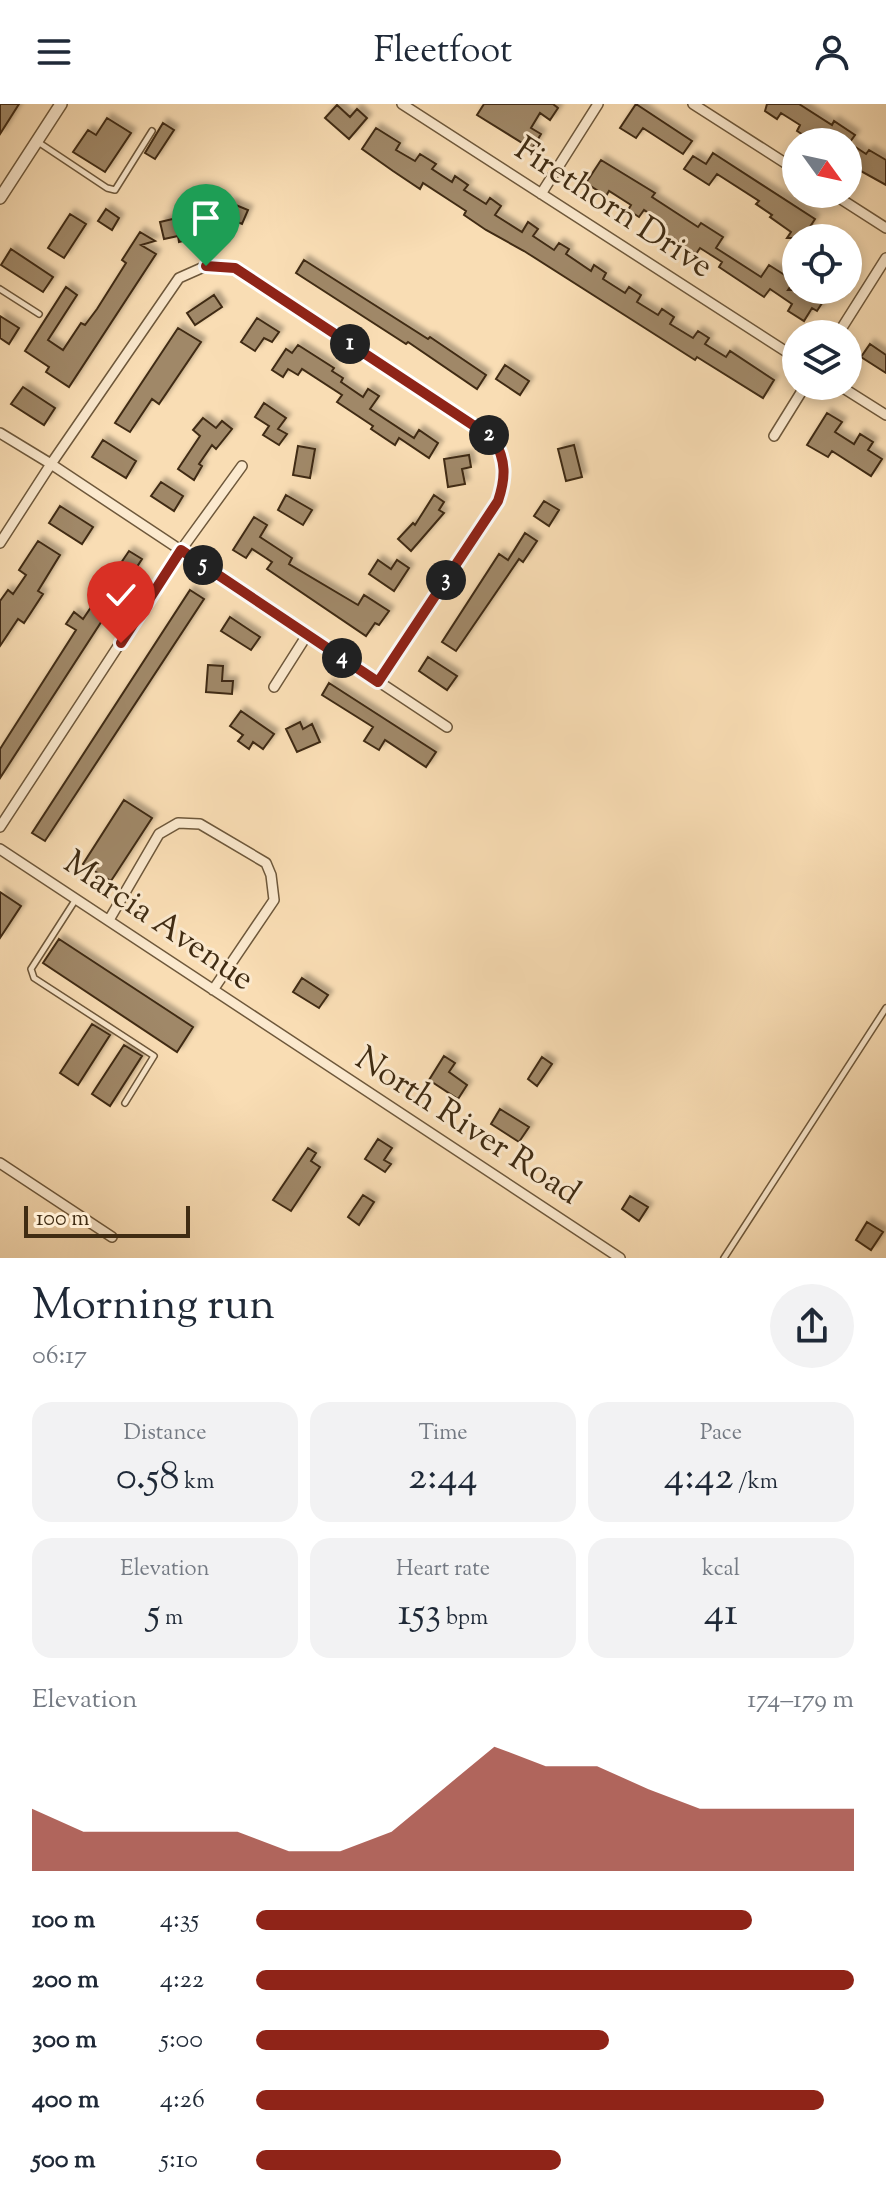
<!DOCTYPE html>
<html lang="en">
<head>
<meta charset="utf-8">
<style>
  body { margin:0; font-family:"Sorts Mill Goudy",serif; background:#f2f2f3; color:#1f2937; height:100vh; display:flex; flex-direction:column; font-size:30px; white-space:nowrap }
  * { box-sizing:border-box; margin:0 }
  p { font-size:26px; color:#747a83 }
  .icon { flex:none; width:44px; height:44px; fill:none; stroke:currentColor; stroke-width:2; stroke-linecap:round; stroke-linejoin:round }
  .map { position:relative; height:1154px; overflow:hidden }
  .drawer { display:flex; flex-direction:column; background:#fff; flex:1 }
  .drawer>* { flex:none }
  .needle { width:52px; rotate:123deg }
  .buttons { position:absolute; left:782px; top:24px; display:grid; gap:16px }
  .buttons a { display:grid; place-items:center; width:80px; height:80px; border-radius:50%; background:#fff; box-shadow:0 4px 12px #0003; font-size:40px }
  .scale { position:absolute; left:24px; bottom:20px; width:166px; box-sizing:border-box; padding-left:8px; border:4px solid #402c13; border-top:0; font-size:22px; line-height:28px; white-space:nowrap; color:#402c13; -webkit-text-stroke:6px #fbe9ce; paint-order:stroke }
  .pin { position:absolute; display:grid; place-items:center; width:68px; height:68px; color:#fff; margin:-82px -34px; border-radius:50% 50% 50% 0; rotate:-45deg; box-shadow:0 0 8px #0007 }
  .pin .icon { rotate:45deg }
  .km { position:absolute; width:40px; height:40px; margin:-20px; border-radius:50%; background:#222; color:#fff; font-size:22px; line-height:40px; text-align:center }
  .round { display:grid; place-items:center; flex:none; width:84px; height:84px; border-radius:42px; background:#f2f2f3 }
  .head { display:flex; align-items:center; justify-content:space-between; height:136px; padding:0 32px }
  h1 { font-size:44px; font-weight:600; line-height:60px }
  .figures { display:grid; grid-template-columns:repeat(3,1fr); gap:12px; height:136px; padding:8px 32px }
  .figures div { display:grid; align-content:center; border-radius:20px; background:#f2f2f3; text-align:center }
  .figures b { font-size:40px; font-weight:600 }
  .figures small { font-size:22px; font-weight:400 }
  .figures p { font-size:22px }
  .chart { height:224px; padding:16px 32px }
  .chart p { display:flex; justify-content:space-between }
  .chart svg { width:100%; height:144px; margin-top:8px; fill:#8f2418; opacity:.7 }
  ul { padding:0 32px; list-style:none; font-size:26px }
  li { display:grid; grid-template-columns:128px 96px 1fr; align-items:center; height:60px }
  li i { height:20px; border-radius:10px; background:#8f2418 }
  header { display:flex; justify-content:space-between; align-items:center; height:104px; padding:0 32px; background:#fff; font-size:36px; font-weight:600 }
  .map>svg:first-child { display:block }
  .building { fill:#a08867; stroke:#402c13; stroke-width:2; filter:url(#shadow) }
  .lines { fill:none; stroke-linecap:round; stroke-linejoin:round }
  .service-casing { stroke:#6e583b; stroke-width:8 }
  .minor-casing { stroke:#6e583b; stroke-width:12 }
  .tertiary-casing { stroke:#6e583b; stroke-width:14 }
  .service { stroke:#fbe9ce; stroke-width:5 }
  .minor { stroke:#fbe9ce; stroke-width:9 }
  .tertiary { stroke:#fbe9ce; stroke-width:11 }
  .route-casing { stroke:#fff; stroke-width:16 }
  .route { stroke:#8f2418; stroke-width:10 }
  .labels { text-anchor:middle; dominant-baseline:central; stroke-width:6; stroke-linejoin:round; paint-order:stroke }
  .street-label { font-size:34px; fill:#402c13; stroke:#fbe9ce }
</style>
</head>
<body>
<header><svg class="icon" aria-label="menu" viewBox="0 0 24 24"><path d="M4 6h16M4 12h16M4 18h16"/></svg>Fleetfoot<svg class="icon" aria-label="person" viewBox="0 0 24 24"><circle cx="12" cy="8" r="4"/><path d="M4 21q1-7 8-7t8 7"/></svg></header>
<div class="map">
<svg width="886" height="1154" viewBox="0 0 886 1154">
  <defs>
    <filter id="shadow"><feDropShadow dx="4.5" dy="-4.5" stdDeviation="2" flood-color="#0004"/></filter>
  </defs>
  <rect width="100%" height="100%" fill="#f9ddb4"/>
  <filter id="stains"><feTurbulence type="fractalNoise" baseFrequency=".0025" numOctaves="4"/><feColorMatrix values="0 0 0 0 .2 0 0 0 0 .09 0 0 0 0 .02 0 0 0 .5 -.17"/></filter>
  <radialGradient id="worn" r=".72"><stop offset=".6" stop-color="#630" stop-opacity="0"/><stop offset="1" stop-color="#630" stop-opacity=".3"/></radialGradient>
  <path class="building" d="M 0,0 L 19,0 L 0,30 Z
    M 484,0 L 553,0 L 558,4 L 550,16 L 540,9 L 531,24 L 541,30 L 532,45 L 477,11 Z
    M 636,0 L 692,37 L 683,50 L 643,24 L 636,34 L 620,24 Z
    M 767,0 L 799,0 L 832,21 L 834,17 L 855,31 L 850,38 L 814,38 L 797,27 L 800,21 L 781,9 L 777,15 L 765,7 Z
    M 337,1 L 350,13 L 357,5 L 367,14 L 349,35 L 325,14 Z
    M 107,14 L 131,29 L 105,68 L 73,48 L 88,26 L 96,31 Z
    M 163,19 L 174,26 L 155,55 L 145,49 Z
    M 376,24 L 400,39 L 396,46 L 415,57 L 420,50 L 436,60 L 432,65 L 452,78 L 455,72 L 468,81 L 464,86 L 486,100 L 490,94 L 501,102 L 495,111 L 522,128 L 528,118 L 538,125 L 533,132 L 554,146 L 559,139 L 569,145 L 566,150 L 591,167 L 594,161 L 606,169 L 603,175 L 625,189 L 629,183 L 641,191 L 637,198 L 658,211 L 662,205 L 674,213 L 670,220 L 693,234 L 698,227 L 709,234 L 705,240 L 726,253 L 730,247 L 774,276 L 763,294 L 697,253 L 695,256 L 524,147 L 486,126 L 464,111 L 466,107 L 423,79 L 420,85 L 393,67 L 362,45 Z
    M 848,38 L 866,50 L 869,46 L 886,56 L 886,81 L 848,60 Z
    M 713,49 L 815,115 L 808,126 L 820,134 L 787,134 L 791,128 L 770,113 L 772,111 L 756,100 L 759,97 L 717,70 L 709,81 L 684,65 L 693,52 L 706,60 Z
    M 601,56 L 655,89 L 652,93 L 698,123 L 701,119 L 723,133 L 716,144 L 761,173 L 769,161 L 794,177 L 788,186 L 809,186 L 824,196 L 817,207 L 812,204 L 804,217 L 788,207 L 792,200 L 770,185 L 764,193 L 719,163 L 722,158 L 700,144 L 696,150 L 662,128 L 666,121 L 644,106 L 639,113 L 628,106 L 631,101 L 609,87 L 606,92 L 586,79 Z
    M 231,99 L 248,106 L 242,120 L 225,113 Z
    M 106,105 L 119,114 L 112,126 L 98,117 Z
    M 202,108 L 206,125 L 193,128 L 195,134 L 179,138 L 178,132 L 164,135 L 160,118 Z
    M 70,110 L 86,120 L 64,154 L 48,144 Z
    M 140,128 L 155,137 L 141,141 L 156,150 L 69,283 L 46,268 L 49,263 L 25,247 L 66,183 L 77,191 L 48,236 L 63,246 L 81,219 L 85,221 L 97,205 L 126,159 L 122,156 Z
    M 11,145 L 53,173 L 43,188 L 1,161 Z
    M 304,156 L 428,235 L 430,233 L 486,271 L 477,285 L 408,238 L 406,240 L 296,169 Z
    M 214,191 L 222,203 L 195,221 L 187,209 Z
    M 0,212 L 19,224 L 9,240 L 0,234 Z
    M 257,214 L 279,228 L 272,238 L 264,234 L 255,247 L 241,238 Z
    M 178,224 L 201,238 L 159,300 L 152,295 L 130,328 L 115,319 Z
    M 870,240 L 886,251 L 886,269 L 861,253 Z
    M 298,241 L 334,264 L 332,267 L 343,274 L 341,278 L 363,293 L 368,285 L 379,292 L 370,305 L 414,334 L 419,326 L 438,339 L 429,354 L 399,334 L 395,341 L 371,325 L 373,322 L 337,298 L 342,291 L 302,265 L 298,271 L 288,265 L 283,273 L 272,266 L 286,245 L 292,249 Z
    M 505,261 L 529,277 L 520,291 L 496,275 Z
    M 23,283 L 55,304 L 44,321 L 11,300 Z
    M 264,299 L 286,314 L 278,325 L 287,330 L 279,341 L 263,331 L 269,322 L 255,313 Z
    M 827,309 L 842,318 L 835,328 L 854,340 L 860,330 L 873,338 L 868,346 L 882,355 L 871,372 L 832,347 L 828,353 L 807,341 Z
    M 203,314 L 216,324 L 222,317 L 232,325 L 216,345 L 212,341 L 199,360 L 202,362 L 194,376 L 178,365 L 200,332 L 193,326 Z
    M 103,336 L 136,357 L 126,374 L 92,353 Z
    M 574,341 L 582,373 L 566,377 L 558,345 Z
    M 298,342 L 315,345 L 310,374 L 293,371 Z
    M 469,351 L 471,363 L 462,365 L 465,380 L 448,383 L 444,355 Z
    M 161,378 L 183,392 L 174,407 L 151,392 Z
    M 286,391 L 312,406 L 303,421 L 278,406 Z
    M 434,391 L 444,398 L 439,406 L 444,409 L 411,447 L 398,435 L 413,419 L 415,421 Z
    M 544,397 L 559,406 L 549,422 L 534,412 Z
    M 60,402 L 93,423 L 82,440 L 49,419 Z
    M 254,413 L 267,421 L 260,433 L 292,454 L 289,460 L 358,501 L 364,491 L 389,507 L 379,521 L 375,519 L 366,532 L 267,465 L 272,458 L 252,445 L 246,454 L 233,446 Z
    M 525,429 L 537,437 L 523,458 L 519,455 L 456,547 L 442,538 L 499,450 L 508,456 Z
    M 38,437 L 60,451 L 38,487 L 43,490 L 24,519 L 18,515 L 0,542 L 0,497 L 8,486 L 13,490 L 26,471 L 19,466 Z
    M 129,447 L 142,455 L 0,674 L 0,645 L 76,526 L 66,520 L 74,508 L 83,515 Z
    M 378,456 L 391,465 L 397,456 L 409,464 L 394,487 L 369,470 Z
    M 190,486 L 204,495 L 45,737 L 32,729 Z
    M 230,513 L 260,533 L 251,546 L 221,527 Z
    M 428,553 L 457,572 L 447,586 L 419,567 Z
    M 208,561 L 223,562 L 222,577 L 233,577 L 232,590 L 206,588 Z
    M 329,579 L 436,648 L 426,663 L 385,636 L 379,646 L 364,637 L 373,623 L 322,591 Z
    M 241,607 L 274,630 L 263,645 L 253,638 L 249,645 L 238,637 L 243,631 L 230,622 Z
    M 300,618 L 303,625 L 312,620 L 320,638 L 297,648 L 286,625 Z
    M 124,696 L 152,714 L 111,777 L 83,760 Z
    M 0,788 L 21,802 L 0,834 Z
    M 59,835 L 193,923 L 177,948 L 43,859 Z
    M 302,874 L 328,891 L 319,904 L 293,888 Z
    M 92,920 L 110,931 L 78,981 L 60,969 Z
    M 124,941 L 142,952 L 110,1002 L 92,990 Z
    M 444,952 L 455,959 L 449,968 L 467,981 L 458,995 L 429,976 Z
    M 542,953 L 552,960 L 537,982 L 528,975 Z
    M 500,1005 L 529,1023 L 519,1038 L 491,1020 Z
    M 378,1035 L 392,1044 L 384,1056 L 391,1060 L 385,1068 L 365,1055 Z
    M 308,1044 L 316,1049 L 311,1057 L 320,1063 L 291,1107 L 273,1096 Z
    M 363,1091 L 374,1098 L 359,1121 L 348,1113 Z
    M 630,1092 L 648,1103 L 639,1117 L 622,1105 Z
    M 867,1118 L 883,1128 L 871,1146 L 856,1136 Z"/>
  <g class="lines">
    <defs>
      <path id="service" d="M 38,38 L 107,84 L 115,86 L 152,27
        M 0,185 L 39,210
        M 76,795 L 31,865 L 34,874 L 154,952 L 125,999
        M 724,1154 L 886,904"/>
      <path id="minor" d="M 402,0 L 796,254
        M 693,0 L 796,66
        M 541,90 L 598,0
        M 833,90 L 886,124
        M 838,230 L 886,154
        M 840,282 L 886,311
        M 0,329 L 51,360 L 447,623
        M 774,332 L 805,282
        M 0,439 L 51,360 L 179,174 L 206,162 L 235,164 L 494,335 C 506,357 506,373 498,397 L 378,578
        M 274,583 L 307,531
        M 0,723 L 181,446 L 242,362
        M 0,745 L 620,1154
        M 109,816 L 159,730 L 178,719 L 200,720 L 266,759 L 271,771 L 274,796 L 213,886
        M 0,1059 L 112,1133"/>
      <path id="tertiary" d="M 0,94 L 61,0"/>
    </defs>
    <use href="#service" class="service-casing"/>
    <use href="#minor" class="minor-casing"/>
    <use href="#tertiary" class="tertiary-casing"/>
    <use href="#service" class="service"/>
    <use href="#minor" class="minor"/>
    <use href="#tertiary" class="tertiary"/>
  </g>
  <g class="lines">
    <defs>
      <path id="route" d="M 121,539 L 181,446 L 378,578 L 498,397 C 506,373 506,357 494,335 L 235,164 L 206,162"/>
    </defs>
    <use href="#route" class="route-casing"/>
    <use href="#route" class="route"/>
  </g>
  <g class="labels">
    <g class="street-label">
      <text transform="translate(613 105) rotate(33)">Firethorn Drive</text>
      <text transform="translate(158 818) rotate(34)">Marcia Avenue</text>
      <text transform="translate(467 1023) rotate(33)">North River Road</text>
    </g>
  </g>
  <rect width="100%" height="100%" filter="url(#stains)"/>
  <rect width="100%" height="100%" fill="url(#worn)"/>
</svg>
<div class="buttons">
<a><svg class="needle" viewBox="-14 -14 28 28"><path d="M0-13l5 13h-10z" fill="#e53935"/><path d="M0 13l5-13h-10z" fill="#747a83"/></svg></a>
<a><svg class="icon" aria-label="locate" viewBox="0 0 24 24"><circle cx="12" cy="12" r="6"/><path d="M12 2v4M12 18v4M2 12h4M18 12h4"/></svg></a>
<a><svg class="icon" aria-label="layers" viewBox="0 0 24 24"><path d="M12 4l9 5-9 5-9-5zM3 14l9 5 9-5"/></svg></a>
</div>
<div class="scale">100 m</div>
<div class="pin" style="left:206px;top:162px;background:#1e9e55"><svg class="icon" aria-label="arrive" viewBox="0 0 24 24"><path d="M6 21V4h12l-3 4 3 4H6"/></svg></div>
<div class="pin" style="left:121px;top:539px;background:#d93025"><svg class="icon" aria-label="check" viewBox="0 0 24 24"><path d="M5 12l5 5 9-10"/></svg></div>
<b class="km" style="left:350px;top:240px">1</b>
<b class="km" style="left:489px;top:331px">2</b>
<b class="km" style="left:446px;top:476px">3</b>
<b class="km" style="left:342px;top:554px">4</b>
<b class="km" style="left:203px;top:461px">5</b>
</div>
<section class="drawer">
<div class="head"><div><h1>Morning run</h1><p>06:17</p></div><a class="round"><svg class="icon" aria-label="share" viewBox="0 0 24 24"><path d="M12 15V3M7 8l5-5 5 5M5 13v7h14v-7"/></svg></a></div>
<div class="figures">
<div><p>Distance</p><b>0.58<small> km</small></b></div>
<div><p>Time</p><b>2:44</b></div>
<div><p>Pace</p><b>4:42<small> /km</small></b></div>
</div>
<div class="figures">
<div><p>Elevation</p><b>5<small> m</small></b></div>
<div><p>Heart rate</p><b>153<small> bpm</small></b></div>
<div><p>kcal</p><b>41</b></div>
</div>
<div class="chart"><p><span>Elevation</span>174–179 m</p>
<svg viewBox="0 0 160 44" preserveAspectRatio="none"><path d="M0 44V25L10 32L20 32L30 32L40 32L50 38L60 38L70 32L80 19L90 6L100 12L110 12L120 19L130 25L140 25L150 25L160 25V44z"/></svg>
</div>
<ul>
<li><b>100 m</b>4:35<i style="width:83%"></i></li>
<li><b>200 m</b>4:22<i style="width:100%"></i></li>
<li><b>300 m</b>5:00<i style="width:59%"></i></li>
<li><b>400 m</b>4:26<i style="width:95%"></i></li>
<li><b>500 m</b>5:10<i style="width:51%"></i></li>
</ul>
</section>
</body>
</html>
